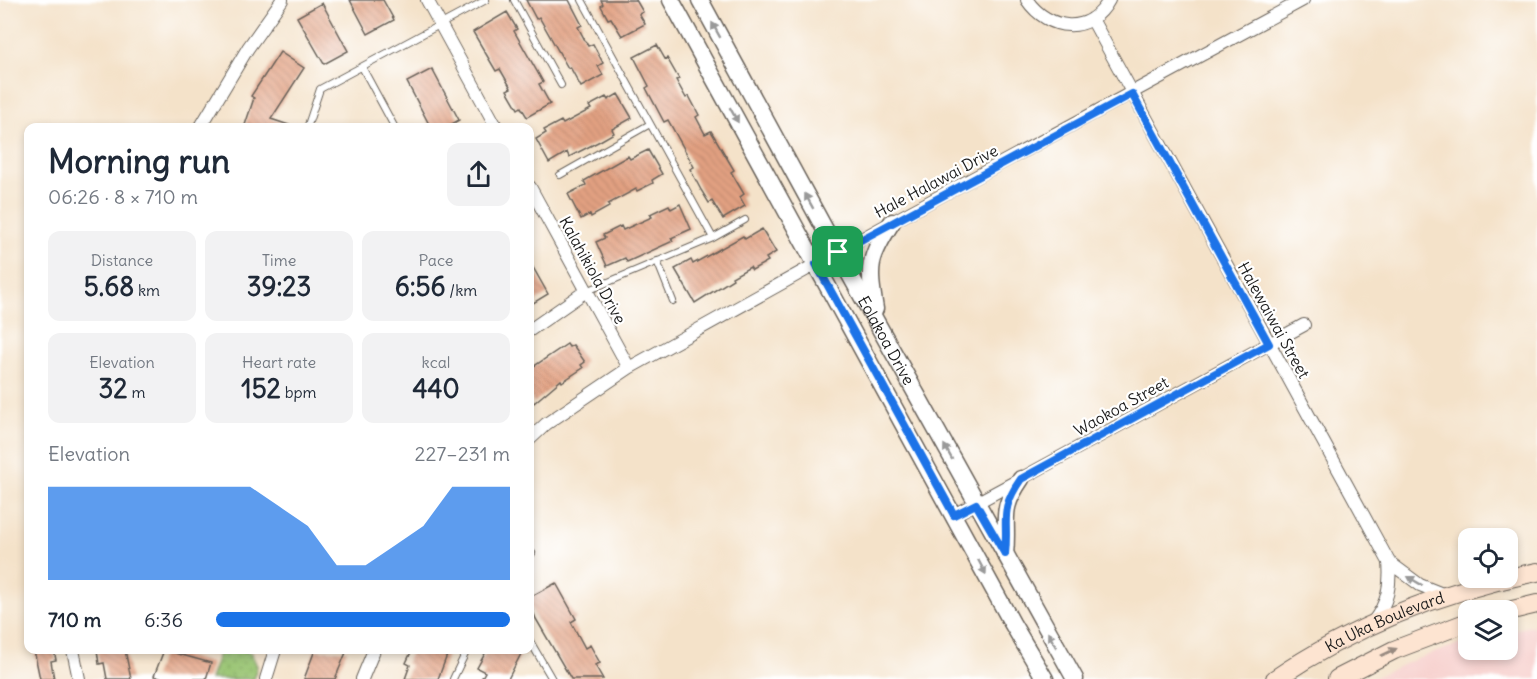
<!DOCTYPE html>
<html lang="en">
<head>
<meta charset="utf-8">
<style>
  body { margin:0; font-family:Delius,sans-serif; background:#f2f2f3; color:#1f2937; height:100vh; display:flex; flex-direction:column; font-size:22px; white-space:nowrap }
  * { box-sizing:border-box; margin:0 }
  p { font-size:20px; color:#747a83 }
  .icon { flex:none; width:33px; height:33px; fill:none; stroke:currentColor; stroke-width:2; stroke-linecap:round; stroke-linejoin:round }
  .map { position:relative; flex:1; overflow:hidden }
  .drawer { position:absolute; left:24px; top:123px; width:510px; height:531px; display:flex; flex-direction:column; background:#fff; border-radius:12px; box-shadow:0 3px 9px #0003 }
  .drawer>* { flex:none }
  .controls { position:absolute; left:1458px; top:528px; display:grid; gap:12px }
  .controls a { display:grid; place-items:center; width:60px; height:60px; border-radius:12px; background:#fff; box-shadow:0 3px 9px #0003; font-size:30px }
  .pin { position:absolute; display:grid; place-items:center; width:51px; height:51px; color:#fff; margin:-26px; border-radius:12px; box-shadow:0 3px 9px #0006 }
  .round { display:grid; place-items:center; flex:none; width:63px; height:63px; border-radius:12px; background:#f2f2f3 }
  .head { display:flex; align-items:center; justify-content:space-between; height:102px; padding:0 24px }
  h1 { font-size:33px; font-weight:700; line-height:45px }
  .stats { display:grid; grid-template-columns:repeat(3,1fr); gap:9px; height:102px; padding:6px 24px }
  .stats div { display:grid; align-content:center; border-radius:12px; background:#f2f2f3; text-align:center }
  .stats b { font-size:26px; font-weight:700 }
  .stats small { font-size:16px; font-weight:400 }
  .stats p { font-size:16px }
  .chart { height:168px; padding:12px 24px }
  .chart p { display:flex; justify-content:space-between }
  .chart svg { width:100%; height:108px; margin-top:6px; fill:#1a73e8; opacity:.7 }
  ul { padding:0 24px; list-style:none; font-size:20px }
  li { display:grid; grid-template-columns:96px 72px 1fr; align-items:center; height:45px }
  li i { height:15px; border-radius:8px; background:#1a73e8 }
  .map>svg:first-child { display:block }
  .built { fill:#f7d0cd }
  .green { fill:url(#green-dots); stroke:#5a7046; stroke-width:1.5 }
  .building { fill:url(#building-back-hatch) }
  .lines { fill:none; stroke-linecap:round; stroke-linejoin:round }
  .service-casing { stroke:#686159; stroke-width:8 }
  .minor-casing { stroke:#686159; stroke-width:14 }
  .tertiary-casing { stroke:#686159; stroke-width:19 }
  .secondary-casing { stroke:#686159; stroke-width:20 }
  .service { stroke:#fff; stroke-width:6 }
  .minor { stroke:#fff; stroke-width:12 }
  .tertiary { stroke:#fff; stroke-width:16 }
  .secondary { stroke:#fde4d1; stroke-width:18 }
  .oneway { fill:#999 }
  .oneway2 { fill:#988a80 }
  .route-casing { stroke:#fff; stroke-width:12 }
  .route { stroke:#1a73e8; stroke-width:8 }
  .labels { text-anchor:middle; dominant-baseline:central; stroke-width:4.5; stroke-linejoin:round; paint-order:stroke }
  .street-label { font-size:16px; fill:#1c1c1c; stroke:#fff }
</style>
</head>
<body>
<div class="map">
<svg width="1537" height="679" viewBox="0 0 1537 679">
  <defs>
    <pattern id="green-dots" width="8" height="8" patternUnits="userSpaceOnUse" patternTransform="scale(1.5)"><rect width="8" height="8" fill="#97c370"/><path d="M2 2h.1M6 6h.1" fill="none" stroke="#82a760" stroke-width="1.8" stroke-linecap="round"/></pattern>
    <pattern id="building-back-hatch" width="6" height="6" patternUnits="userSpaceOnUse" patternTransform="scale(1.5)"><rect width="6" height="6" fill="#e2a081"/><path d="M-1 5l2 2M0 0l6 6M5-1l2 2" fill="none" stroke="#c1896f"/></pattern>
  </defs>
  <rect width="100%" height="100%" fill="#fff"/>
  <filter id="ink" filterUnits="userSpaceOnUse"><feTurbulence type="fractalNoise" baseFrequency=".0167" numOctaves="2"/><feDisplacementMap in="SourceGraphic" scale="12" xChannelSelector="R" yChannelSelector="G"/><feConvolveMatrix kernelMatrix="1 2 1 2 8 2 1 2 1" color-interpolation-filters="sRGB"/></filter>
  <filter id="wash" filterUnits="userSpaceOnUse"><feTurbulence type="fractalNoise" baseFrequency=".008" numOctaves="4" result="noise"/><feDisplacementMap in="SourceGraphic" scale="24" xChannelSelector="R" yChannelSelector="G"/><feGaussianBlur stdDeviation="1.35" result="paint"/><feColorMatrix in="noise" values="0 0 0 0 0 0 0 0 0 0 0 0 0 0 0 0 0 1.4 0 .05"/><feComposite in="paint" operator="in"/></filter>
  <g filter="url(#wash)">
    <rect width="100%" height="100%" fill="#f4e2c9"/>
    <path class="built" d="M 1537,625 L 1537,679 L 1371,679 L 1414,660 L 1468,641 L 1468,650 L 1508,650 L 1508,631 Z"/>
    <path class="green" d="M 220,650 L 242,650 L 251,653 L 257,666 L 254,679 L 210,679 Z"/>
    <g id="blocks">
      <path class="building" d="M 350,0 L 383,0 L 394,20 L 368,34 Z
        M 526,0 L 569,0 L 582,25 L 578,27 L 588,46 L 593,44 L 603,63 L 598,66 L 603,75 L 581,87 L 570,67 L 568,68 L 539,17 L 536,19 Z
        M 601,0 L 636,0 L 643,12 L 639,14 L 645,24 L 622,36 L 611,18 L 608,19 L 601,6 L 603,4 Z
        M 322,3 L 348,51 L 324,64 L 297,17 Z
        M 507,12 L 517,29 L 514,31 L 543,82 L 539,84 L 550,104 L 527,117 L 521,107 L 518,109 L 507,90 L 511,88 L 500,69 L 496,71 L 473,32 Z
        M 657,45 L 665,59 L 667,58 L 679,79 L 676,80 L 686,98 L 689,96 L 699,115 L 696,117 L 705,134 L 711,131 L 734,170 L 731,172 L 744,194 L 740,197 L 745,206 L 723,219 L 712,201 L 709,203 L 701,190 L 690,169 L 694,167 L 668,120 L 664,122 L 646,88 L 649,86 L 634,57 Z
        M 280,52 L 304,68 L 271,119 L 292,126 L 292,128 L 244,128 L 254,98 L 251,96 Z
        M 432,69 L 459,120 L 445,128 L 431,128 L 407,82 Z
        M 618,94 L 632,118 L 612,129 L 614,133 L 600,141 L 569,157 L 567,152 L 549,163 L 536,139 L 546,133 L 544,130 L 561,121 L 563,124 L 591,109 L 589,106 L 606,97 L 608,100 Z
        M 648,150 L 662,174 L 652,180 L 653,183 L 637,191 L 636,189 L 608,204 L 609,207 L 591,217 L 590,214 L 581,219 L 568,194 L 586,185 L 584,181 L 628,156 L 630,159 Z
        M 680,204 L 691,229 L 671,238 L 673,241 L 627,262 L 625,258 L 607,266 L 596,242 L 605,238 L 603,235 L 621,226 L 623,230 L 652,217 L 650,214 L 669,205 L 671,209 Z
        M 762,229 L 776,252 L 766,258 L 768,261 L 752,270 L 750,267 L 732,277 L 733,279 L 695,303 L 675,269 L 691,260 L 693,264 L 743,236 L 745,239 Z
        M 530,262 L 548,294 L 530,305 Z
        M 567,344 L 569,347 L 573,345 L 585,362 L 581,365 L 583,368 L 562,382 L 561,380 L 534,403 L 530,397 L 530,369 Z
        M 556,583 L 576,619 L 571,622 L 585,648 L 590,645 L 600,663 L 595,665 L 603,679 L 571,679 L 536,619 L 530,604 L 530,597 Z
        M 34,650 L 54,650 L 56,660 L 51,661 L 54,679 L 40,679 Z
        M 97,650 L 125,650 L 131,679 L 107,679 L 104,663 L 99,664 Z
        M 164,650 L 211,663 L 206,679 L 162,679 L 154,676 Z
        M 315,650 L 347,650 L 335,679 L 304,679 Z
        M 412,650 L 449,650 L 438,679 L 405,679 L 410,665 L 406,663 Z
        M 487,650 L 523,650 L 508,679 L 481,679 L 485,672 L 477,668 Z"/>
    </g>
  </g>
  <g filter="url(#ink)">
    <use href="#blocks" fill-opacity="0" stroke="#686159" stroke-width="1.5"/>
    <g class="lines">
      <defs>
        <path id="service" d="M 514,0 L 561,85
          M 582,0 L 713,238
          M 362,67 L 395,128
          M 307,128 L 320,89 L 486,0
          M 560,175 L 650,124
          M 657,261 L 673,301
          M 587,291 L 713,238 L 745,220
          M 530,556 L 532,553
          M 530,641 L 552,679
          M 453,679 L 467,650"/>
        <path id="minor" d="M 427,0 L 497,128
          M 1027,0 C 1048,31 1090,36 1109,0
          M 1092,19 L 1389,562 L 1420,585 L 1445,595
          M 200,128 L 248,48 L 282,0
          M 530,187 L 629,368
          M 530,330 L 586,291
          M 530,439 L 546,424 L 629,368 L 892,222 L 1303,0
          M 954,515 L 1304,325
          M 1373,622 C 1388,603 1391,585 1389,562
          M 73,650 L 79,679
          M 266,679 L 275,650
          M 362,679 L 374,650"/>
        <g id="tertiary">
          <path d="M 671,0 L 1012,623 L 1045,679"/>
          <path id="s1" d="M 700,0 L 829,237 L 1075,679"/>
          <path d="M 875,309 C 868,266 868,259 892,222"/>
          <path d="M 1005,554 C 1009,519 998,512 1021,479"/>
        </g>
        <g id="secondary">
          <path d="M 1508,611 L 1537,604"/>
          <path id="s2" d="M 1275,679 C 1355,625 1442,591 1537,572"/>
          <path d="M 1337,679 L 1394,650 L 1468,622"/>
        </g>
      </defs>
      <use href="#service" class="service-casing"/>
      <use href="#minor" class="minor-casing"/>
      <use href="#tertiary" class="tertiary-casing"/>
      <use href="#secondary" class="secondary-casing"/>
      <use href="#service" class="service"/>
      <use href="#minor" class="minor"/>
      <use href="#tertiary" class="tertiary"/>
      <use href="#secondary" class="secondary"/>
    </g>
    <defs><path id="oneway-solid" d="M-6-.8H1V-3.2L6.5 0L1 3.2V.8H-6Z" transform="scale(1.5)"/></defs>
    <g class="oneway">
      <use href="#oneway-solid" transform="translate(716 30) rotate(-119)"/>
      <use href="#oneway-solid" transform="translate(734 115) rotate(61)"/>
      <use href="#oneway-solid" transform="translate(809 201) rotate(-119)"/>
      <use href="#oneway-solid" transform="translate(948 452) rotate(-119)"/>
      <use href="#oneway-solid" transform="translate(982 567) rotate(62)"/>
      <use href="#oneway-solid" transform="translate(1415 581) rotate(-149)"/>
      <use href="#oneway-solid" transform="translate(1052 640) rotate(-119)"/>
    </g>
    <use class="oneway2" href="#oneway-solid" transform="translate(1389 652) rotate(-25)"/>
  </g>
  <g class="lines" filter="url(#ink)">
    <defs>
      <path id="route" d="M 1132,94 L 1269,344 L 1021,479 C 998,512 1009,519 1005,554 L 976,504 L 954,515 L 816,264 Z"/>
    </defs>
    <use href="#route" class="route-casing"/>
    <use href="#route" class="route"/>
  </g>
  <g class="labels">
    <g class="street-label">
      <text transform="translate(936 181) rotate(-28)">Hale Halawai Drive</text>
      <text transform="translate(593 270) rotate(61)">Kalahikiola Drive</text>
      <text transform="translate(1274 320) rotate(61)">Halewaiwai Street</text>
      <text stroke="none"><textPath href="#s1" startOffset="388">Eolakoa Drive</textPath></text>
      <text transform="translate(1121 406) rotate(-29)">Waokoa Street</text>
      <text stroke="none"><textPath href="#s2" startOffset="124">Ka Uka Boulevard</textPath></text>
    </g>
  </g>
</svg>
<div class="controls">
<a><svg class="icon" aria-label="locate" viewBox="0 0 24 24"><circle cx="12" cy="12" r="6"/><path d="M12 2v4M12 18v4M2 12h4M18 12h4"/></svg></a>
<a><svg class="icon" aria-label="layers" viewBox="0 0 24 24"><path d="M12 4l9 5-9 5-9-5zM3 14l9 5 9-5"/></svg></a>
</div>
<div class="pin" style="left:838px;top:252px;background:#1e9e55"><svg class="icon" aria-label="arrive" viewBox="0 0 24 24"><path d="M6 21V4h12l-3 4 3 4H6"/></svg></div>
<section class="drawer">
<div class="head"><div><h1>Morning run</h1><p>06:26 · 8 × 710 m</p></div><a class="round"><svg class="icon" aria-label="share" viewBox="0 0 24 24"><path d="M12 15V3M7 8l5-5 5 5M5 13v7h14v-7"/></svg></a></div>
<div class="stats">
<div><p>Distance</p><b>5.68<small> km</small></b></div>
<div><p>Time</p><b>39:23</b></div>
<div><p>Pace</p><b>6:56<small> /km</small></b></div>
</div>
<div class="stats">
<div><p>Elevation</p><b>32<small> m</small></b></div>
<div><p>Heart rate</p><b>152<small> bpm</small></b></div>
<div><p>kcal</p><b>440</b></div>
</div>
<div class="chart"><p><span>Elevation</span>227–231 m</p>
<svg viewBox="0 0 160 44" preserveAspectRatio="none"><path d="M0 44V6L10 6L20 6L30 6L40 6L50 6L60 6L70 6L80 14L90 22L100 38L110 38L120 30L130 22L140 6L150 6L160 6V44z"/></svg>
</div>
<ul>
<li><b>710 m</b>6:36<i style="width:100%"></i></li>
</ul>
</section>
</div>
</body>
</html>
